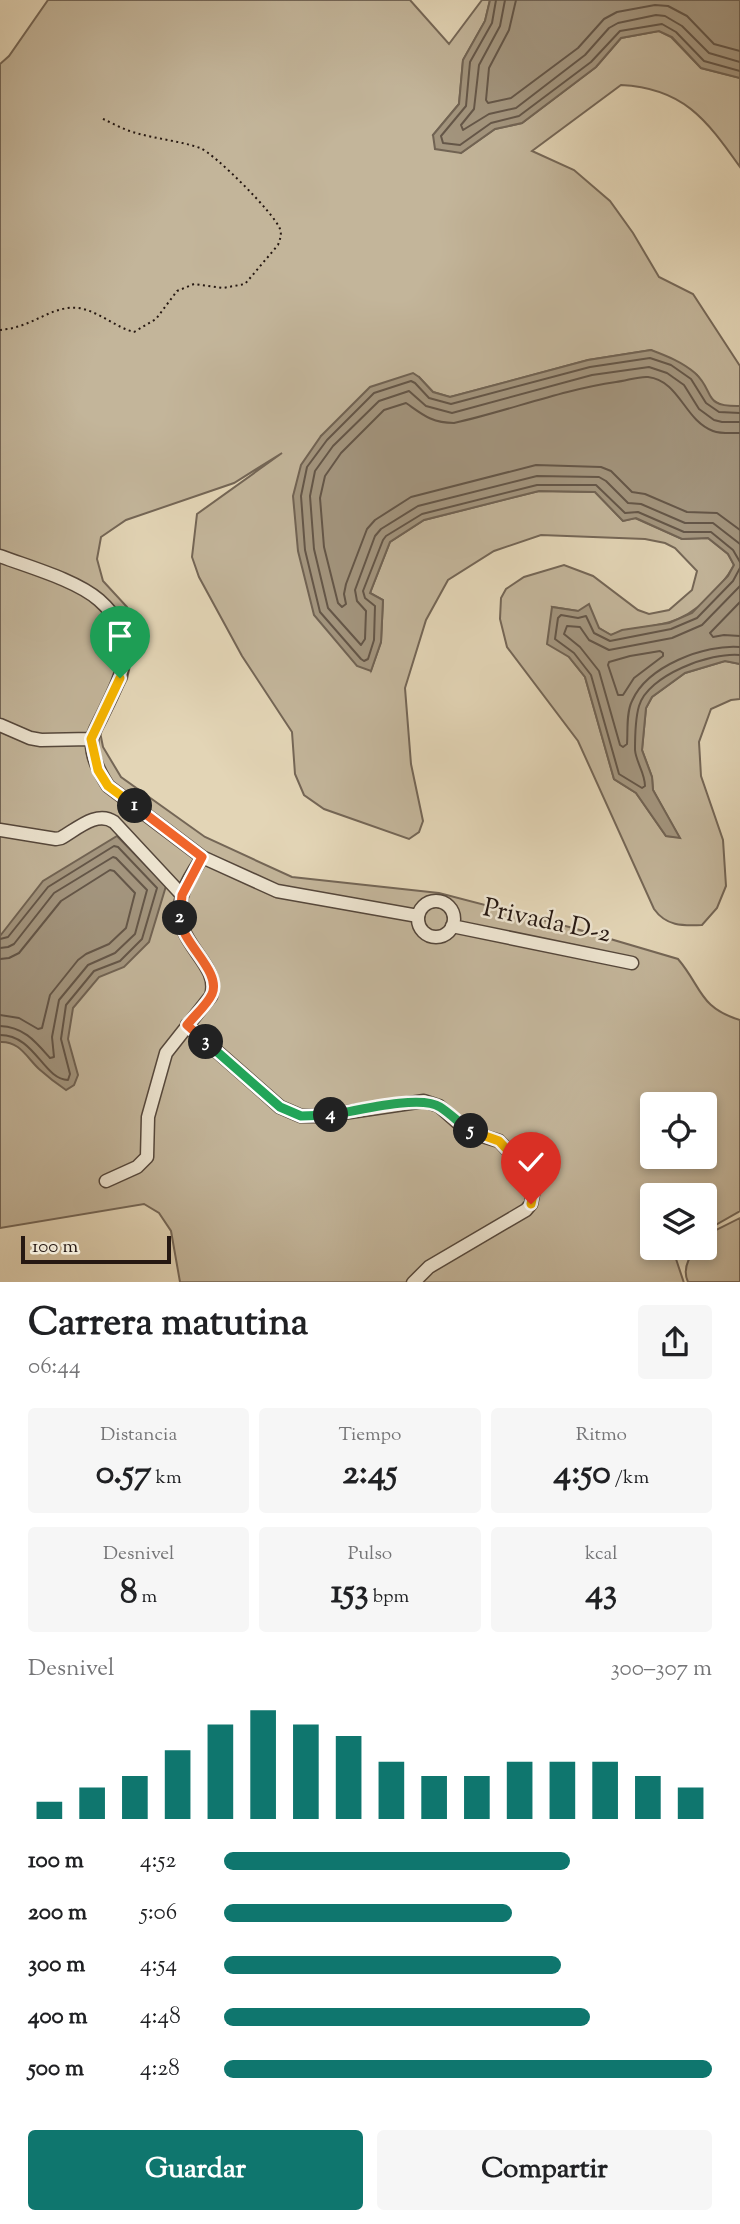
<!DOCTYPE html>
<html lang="es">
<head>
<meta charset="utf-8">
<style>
  body { margin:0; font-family:"Sorts Mill Goudy",serif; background:#f6f6f6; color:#202124; height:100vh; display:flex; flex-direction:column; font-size:26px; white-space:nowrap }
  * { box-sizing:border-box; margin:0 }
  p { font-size:23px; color:#757577 }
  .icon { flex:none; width:38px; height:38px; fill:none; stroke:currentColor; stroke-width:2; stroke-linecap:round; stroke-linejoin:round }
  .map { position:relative; height:1282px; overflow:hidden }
  .side { display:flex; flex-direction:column; background:#fff; flex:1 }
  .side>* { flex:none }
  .controls { position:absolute; left:640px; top:1092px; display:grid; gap:14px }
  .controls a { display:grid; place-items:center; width:77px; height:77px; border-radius:7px; background:#fff; box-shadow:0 4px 10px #0003; font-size:35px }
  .scale { position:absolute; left:21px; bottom:18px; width:150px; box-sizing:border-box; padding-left:7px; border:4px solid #261812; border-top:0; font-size:19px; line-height:24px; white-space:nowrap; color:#261812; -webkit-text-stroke:5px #ede4d0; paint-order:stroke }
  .pin { position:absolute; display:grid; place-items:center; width:60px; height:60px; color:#fff; margin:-72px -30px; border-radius:50% 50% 50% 0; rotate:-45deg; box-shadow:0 0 7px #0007 }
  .pin .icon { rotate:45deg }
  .km { position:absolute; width:35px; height:35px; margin:-18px; border-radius:50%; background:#222; color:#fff; font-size:19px; line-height:35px; text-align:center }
  .round { display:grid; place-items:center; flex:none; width:74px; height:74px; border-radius:7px; background:#f6f6f6 }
  .overview { display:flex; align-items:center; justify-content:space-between; height:119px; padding:0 28px }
  h1 { font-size:38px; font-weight:700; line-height:52px }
  .metrics { display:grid; grid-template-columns:repeat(3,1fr); gap:10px; height:119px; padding:7px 28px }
  .metrics div { display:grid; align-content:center; border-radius:7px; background:#f6f6f6; text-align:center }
  .metrics b { font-size:35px; font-weight:700 }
  .metrics small { font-size:19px; font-weight:400 }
  .metrics p { font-size:19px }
  .chart { height:196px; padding:14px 28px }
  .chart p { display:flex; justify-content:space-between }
  .chart svg { width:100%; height:126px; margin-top:7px; stroke:#0f766e; stroke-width:6 }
  .cta { display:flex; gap:14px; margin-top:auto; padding:14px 28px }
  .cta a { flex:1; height:80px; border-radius:7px; background:#0f766e; color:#fff; font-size:28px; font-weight:700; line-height:80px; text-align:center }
  .cta a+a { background:#f6f6f6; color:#202124 }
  ul { padding:0 28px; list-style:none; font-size:23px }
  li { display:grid; grid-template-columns:112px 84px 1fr; align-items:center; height:52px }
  li i { height:18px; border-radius:9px; background:#0f766e }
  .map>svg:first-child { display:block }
  .green { fill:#c3b59a; stroke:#746656; stroke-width:2; fill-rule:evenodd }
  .water { fill:#a3957e; stroke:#716353; stroke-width:2 }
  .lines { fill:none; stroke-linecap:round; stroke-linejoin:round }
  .shore { stroke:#645648; stroke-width:2 }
  .minor-casing { stroke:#55473b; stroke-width:15 }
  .path { stroke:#261812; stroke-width:2; stroke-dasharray:2 3.5; stroke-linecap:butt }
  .minor { stroke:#ede4d0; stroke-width:12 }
  .split-1-casing { stroke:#fff; stroke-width:14 }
  .split-2-casing { stroke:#fff; stroke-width:14 }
  .split-3-casing { stroke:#fff; stroke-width:14 }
  .split-4-casing { stroke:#fff; stroke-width:14 }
  .split-5-casing { stroke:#fff; stroke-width:14 }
  .split-6-casing { stroke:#fff; stroke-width:14 }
  .split-1 { stroke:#f5b400; stroke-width:9 }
  .split-2 { stroke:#f0652b; stroke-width:9 }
  .split-3 { stroke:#f0652b; stroke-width:9 }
  .split-4 { stroke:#22a559; stroke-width:9 }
  .split-5 { stroke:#22a559; stroke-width:9 }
  .split-6 { stroke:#f5b400; stroke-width:9 }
  .labels { text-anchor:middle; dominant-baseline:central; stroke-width:5; stroke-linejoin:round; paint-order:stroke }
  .street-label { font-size:26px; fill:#261812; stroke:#ede4d0 }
</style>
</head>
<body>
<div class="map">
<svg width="740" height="1283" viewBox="0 0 740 1283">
  <rect width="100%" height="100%" fill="#e3d5b6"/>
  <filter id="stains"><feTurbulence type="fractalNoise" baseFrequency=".00286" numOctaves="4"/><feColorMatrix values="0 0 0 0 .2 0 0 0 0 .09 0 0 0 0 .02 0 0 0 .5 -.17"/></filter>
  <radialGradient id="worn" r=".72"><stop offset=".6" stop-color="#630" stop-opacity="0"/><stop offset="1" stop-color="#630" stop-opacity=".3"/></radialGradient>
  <path class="green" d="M 48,0 L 410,0 L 449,44 L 482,0 L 490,0 L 485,21 L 463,60 L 459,104 L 433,135 L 461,153 L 495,129 L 522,123 L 596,67 L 621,38 L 659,31 L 671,37 L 701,68 L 740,78 L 740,167 C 706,119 683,88 621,85 L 532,151 L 574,170 L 610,201 L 633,233 L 659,277 L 693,294 L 740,366 L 740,406 L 723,406 L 711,399 L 697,375 L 651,350 L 588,360 L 450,397 L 433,392 L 419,377 L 321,436 L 371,670 L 381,642 L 383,600 L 370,593 L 390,542 L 424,520 L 539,491 L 595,492 L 623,521 L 635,518 L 682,539 L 708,538 L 728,554 L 734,565 C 721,589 696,614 670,622 C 651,628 630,627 611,635 L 599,628 L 578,611 L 552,607 L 569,657 L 585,677 L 614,779 L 636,793 L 666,836 L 679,837 L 653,790 L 652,777 L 642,750 L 646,708 L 652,697 L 685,673 L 725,661 L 740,664 L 740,699 L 731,700 L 711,709 L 699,742 L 701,776 L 723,840 L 726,886 L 717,908 L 702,925 C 682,926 666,926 654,909 L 578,741 L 507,647 L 500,619 L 501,598 L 506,589 L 524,577 L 564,565 L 593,576 L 638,610 L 649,614 L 669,610 L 692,590 L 697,571 L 675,548 L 665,543 L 645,539 L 541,535 L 494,551 L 448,580 L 426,620 L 405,688 L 411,764 L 423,821 L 419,832 L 409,839 L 324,809 L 304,795 L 295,774 L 292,732 L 242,656 L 199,577 L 192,557 L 197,514 L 282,453 L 234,483 L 126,520 L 101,537 L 97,559 L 103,581 L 127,607 L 136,639 L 127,679 L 100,732 L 103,747 L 121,777 L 205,837 L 292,877 L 439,893 L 573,928 L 678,959 C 702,987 699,1008 740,1020 L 740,1211 L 705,1231 L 705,1195 L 653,1195 L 653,1248 L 683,1248 L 676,1259 L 684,1283 L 180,1282 L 171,1231 L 159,1213 L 144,1204 L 0,1228 L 0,64 L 9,56 ZM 653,1104 L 705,1104 L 705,1157 L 653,1157 Z
    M 740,1218 L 740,1282 L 688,1282 C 682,1269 688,1258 697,1248 L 705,1248 L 705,1238 L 708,1234 Z"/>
  <path class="water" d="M 490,0 L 740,0 L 740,78 L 701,68 L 672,37 L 659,31 L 621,38 L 596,67 L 522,123 L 495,129 L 461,153 L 435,149 L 433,135 L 459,104 L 463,60 L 485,21 Z
    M 651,350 C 667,356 682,362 695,373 C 716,392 701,407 740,406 L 740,664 L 725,661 L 685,673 L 652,697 L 646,708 L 642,750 L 652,777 L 653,790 L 680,838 L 666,836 L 636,793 L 614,779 L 585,677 L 569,657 L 547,644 L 552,607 L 578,611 L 589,604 L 599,628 L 611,635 L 622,630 L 669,623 L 692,613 L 728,576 L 734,565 L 728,554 L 708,538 L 682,539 L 636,518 L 623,521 L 595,492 L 539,491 L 424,520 L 390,542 L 370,593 L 383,600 L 381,642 L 371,671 L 357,666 L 314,615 L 298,551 L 293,496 L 301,465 L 321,436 L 370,387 L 413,373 L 419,377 L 433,392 L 450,397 L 588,360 Z
    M 117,836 L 166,886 L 149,942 L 124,967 L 99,977 L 73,1008 L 68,1039 L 78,1075 L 74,1085 L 66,1090 C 57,1084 48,1077 39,1069 C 27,1058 20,1041 0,1042 L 0,936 L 43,881 Z"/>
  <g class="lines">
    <path class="shore" d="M 496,0 L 492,23 L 470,62 L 466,106 L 441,136 L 443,143 L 460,145 L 491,123 L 519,116 L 591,62 L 620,31 L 662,24 L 676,32 L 704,61 L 740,71
      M 505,0 L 500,26 L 479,65 L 474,109 L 461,125 L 463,130 L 489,114 L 516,108 L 585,55 L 609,28 L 618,23 L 656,15 L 665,16 L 682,26 L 709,53 L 740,62
      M 516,0 L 509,30 L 489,68 L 486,100 L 488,103 L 511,98 L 578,48 L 604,19 L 617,12 L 655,5 L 668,6 L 687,16 L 714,44 L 740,51
      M 740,413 L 719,412 L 706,403 L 691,379 L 671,365 L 650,358 L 590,367 L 451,404 L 429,398 L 415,383 L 411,381 L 374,393 L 327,440 L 307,467 L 301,496 L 305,550 L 320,612 L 361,659 L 364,661 L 368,659 L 374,640 L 375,606 L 365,598 L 363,591 L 383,540 L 386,536 L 422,514 L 537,485 L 596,485 L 625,513 L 638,512 L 684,532 L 711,532 L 733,550 L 740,562
      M 740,422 L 722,422 L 714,420 L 699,409 L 684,385 L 667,373 L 649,367 L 592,375 L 452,413 L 426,406 L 409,391 L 379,401 L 333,446 L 315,471 L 310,496 L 314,549 L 328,608 L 361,645 L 365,639 L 366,611 L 357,601 L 355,590 L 375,536 L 381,529 L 418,506 L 537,476 L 599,477 L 606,481 L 628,503 L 641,504 L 685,523 L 713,523 L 740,544
      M 740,433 C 731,433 721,434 713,431 C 684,420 680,381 648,377 C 639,376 626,381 616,382 C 561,390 508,411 454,423 C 431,423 422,414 406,403 L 384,410 L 341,453 L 325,476 L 320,498 L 324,547 L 338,603 L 342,607 L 346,604 L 344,594 L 346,584 L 367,529 L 375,520 L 411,497 L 536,465 L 601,467 L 611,471 L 632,492 L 645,494 L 687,512 L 717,513 L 740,530
      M 740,568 L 733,581 L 697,618 L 671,629 L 610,641 L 594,633 L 586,616 L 578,618 L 561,615 L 558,618 L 555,639 L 574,653 L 591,675 L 619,774 L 642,788 L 645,786 C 645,773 636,762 635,750 C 635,739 636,716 639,706 C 648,675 711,652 740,655
      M 740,586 L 702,625 L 672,638 L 609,650 L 589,640 L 580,627 L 567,626 L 564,634 L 580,647 L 599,671 L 620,745 L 623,747 L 627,744 C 628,731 626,713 632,701 C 647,666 705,644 740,647
      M 740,602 L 710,633 L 713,637 L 724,635 L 740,636
      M 660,651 L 663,653 L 663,656 L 634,678 L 623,695 L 618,695 L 608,665 L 609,662 L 630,656 Z
      M 0,939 L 8,937 L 48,887 L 114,846 L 118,847 L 157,888 L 142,939 L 120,961 L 94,971 L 66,1005 L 61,1039 L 70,1074 L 68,1080 C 43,1079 35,1035 0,1035
      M 0,948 L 8,947 L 14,944 L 54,893 L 113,857 L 116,858 L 147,890 L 135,934 L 115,953 L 88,965 L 59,1000 L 52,1037 L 54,1057 L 50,1058 C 35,1041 24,1027 0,1026
      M 0,959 L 9,958 L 19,953 L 61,901 L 110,870 L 114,871 L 135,893 L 126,928 L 109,944 L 86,954 L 78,960 L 50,995 L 42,1028 L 38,1029 L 19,1018 L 0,1015"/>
    <defs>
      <path id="minor" d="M 0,556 C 29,567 76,580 99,600 C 142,638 123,673 102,716 C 99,723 92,733 92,741 C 91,757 100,773 108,786 L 202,857 L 277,891 L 418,916
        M 0,725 L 30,738 L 41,740 L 91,739
        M 0,830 L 56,839 L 61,838 C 77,829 97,810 114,822 L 182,895
        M418 919a18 18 0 1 1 36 0a18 18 0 1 1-36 0Z
        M 452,926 L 632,963
        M 187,1025 L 280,1107 L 301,1116 L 323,1116 L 424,1101 L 439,1106 L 457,1122 L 476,1134 L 499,1141 L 513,1156 L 533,1194 L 531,1204 L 526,1210 L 429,1267 L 413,1283
        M 106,1181 L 137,1167 L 147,1157 L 148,1117 L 166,1053 L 211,996 C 222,961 168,943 182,896 C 185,883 196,869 202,857"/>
    </defs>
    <use href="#minor" class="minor-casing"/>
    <path class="path" d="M 0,330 C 5,329 11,329 16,327 C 37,322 56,305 79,308 C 100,312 115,327 134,332 L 156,319 L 177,291 L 194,284 L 223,288 L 245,284 L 278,245 C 280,239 282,235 280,229 C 274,213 215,154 200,148 C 180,141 157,139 136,133 C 124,130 112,123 101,118"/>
    <use href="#minor" class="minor"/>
  </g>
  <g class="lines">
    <defs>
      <path id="split-1" d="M 120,678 L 91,739 L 98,770 L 108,786 L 135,806"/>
      <path id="split-2" d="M 135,806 L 202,857 L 182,895 L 180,918"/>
      <path id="split-3" d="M 180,918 C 181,943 222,971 212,994 C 207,1005 195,1015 187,1025 L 206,1042"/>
      <path id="split-4" d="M 206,1042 L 280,1107 L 301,1116 L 331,1115"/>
      <path id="split-5" d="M 331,1115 C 355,1111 421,1094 440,1107 C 451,1114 460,1124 471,1131"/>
      <path id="split-6" d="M 471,1131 L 499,1141 L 513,1156 L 533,1194 L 531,1204"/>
    </defs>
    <use href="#split-1" class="split-1-casing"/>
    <use href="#split-2" class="split-2-casing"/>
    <use href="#split-3" class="split-3-casing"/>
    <use href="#split-4" class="split-4-casing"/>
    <use href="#split-5" class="split-5-casing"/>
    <use href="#split-6" class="split-6-casing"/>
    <use href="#split-1" class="split-1"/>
    <use href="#split-2" class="split-2"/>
    <use href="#split-3" class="split-3"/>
    <use href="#split-4" class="split-4"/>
    <use href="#split-5" class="split-5"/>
    <use href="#split-6" class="split-6"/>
  </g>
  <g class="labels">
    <g class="street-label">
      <text transform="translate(547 922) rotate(12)">Privada D-2</text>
    </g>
  </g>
  <rect width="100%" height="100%" filter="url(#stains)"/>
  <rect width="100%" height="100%" fill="url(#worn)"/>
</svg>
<div class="controls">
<a><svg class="icon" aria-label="locate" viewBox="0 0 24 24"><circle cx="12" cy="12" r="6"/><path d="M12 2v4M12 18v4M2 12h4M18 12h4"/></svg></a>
<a><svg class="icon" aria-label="layers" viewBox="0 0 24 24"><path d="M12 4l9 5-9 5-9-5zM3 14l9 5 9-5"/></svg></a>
</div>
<div class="scale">100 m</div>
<div class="pin" style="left:120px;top:678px;background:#1e9e55"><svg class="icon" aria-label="arrive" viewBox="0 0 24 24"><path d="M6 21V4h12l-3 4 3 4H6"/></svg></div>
<div class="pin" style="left:531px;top:1204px;background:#d93025"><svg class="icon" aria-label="check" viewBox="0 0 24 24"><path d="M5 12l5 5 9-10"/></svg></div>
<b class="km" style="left:135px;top:806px">1</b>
<b class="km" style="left:180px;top:918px">2</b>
<b class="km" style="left:206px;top:1042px">3</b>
<b class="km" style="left:331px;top:1115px">4</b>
<b class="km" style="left:471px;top:1131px">5</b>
</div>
<section class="side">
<div class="overview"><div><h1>Carrera matutina</h1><p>06:44</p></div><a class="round"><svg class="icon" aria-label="share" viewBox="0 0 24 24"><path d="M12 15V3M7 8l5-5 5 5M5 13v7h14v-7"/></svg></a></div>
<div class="metrics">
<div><p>Distancia</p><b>0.57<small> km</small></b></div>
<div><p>Tiempo</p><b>2:45</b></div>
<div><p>Ritmo</p><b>4:50<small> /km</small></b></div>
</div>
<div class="metrics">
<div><p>Desnivel</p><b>8<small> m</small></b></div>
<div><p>Pulso</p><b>153<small> bpm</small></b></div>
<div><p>kcal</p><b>43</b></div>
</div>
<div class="chart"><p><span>Desnivel</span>300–307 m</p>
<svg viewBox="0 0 160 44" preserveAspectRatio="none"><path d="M5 44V38M15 44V33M25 44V29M35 44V20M45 44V11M55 44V6M65 44V11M75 44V15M85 44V24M95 44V29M105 44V29M115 44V24M125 44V24M135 44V24M145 44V29M155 44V33"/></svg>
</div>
<ul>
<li><b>100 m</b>4:52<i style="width:71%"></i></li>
<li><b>200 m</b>5:06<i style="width:59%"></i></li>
<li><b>300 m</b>4:54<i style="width:69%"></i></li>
<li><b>400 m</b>4:48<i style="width:75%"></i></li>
<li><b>500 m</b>4:28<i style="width:100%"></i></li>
</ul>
<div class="cta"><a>Guardar</a><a>Compartir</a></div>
</section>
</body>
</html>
